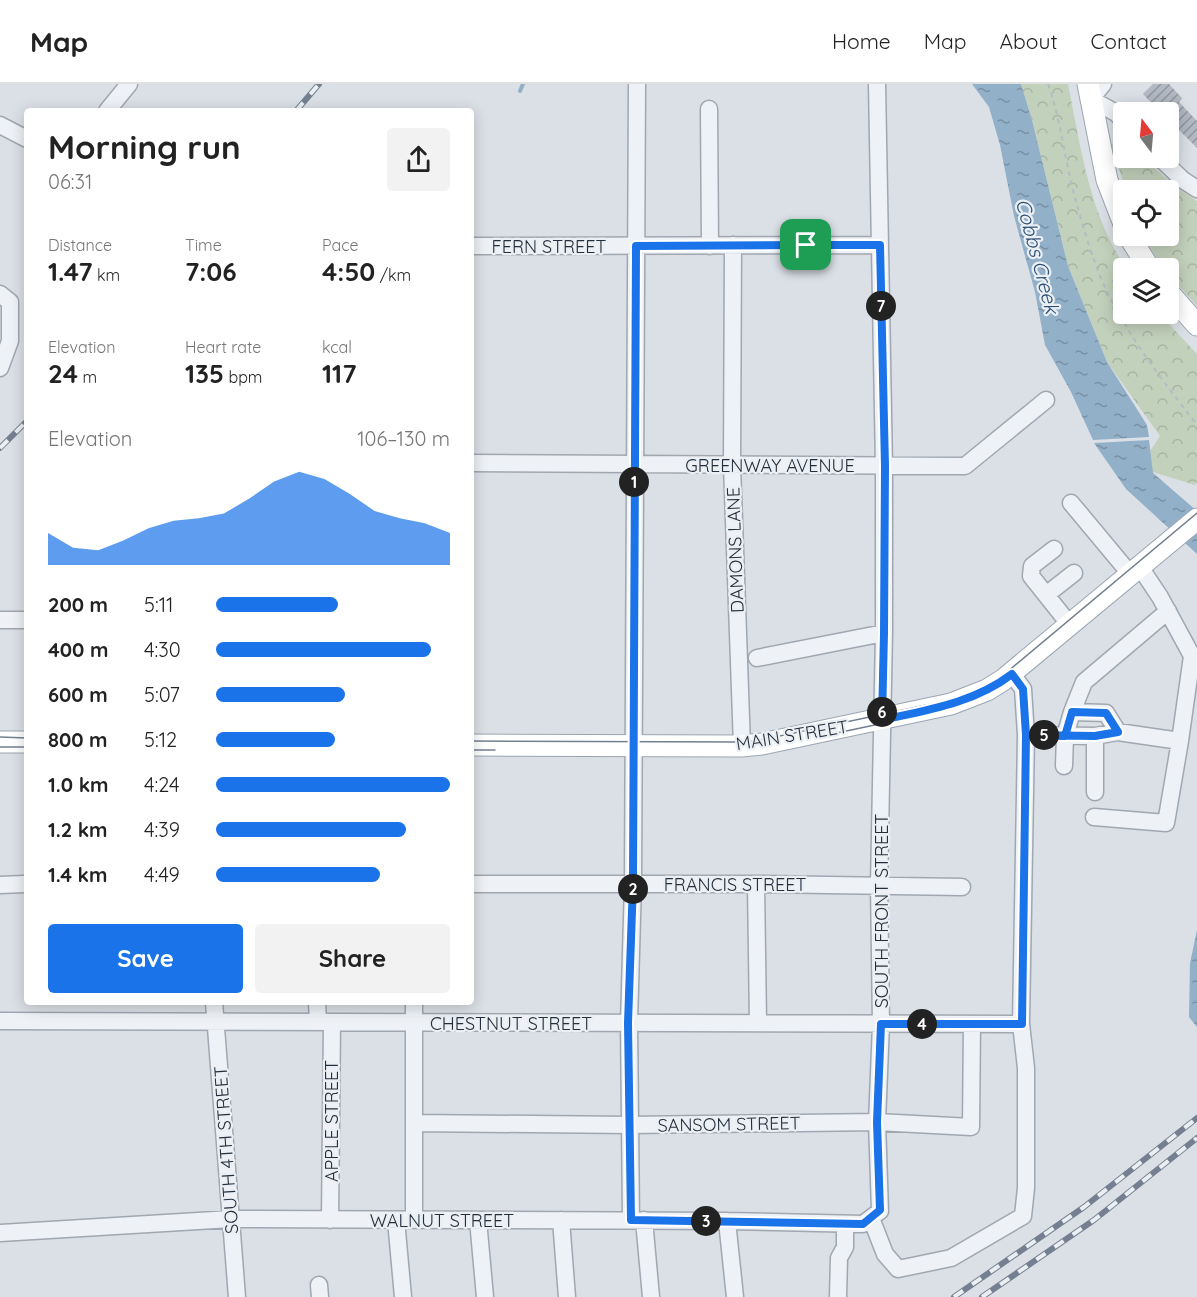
<!DOCTYPE html>
<html lang="en">
<head>
<meta charset="utf-8">
<style>
  body { margin:0; font-family:Quicksand,sans-serif; background:#f2f2f2; color:#222; height:100vh; display:flex; flex-direction:column; font-size:22px; white-space:nowrap }
  * { box-sizing:border-box; margin:0 }
  p { font-size:20px; color:#767676 }
  .icon { flex:none; width:33px; height:33px; fill:none; stroke:currentColor; stroke-width:2; stroke-linecap:round; stroke-linejoin:round }
  .map { position:relative; flex:1; overflow:hidden }
  .panel { position:absolute; left:24px; top:24px; width:450px; height:897px; display:flex; flex-direction:column; background:#fff; border-radius:6px; box-shadow:0 3px 15px #0003 }
  .panel>* { flex:none }
  .needle { width:39px; rotate:344deg }
  .tools { position:absolute; left:1113px; top:18px; display:grid; gap:12px }
  .tools a { display:grid; place-items:center; width:66px; height:66px; border-radius:6px; background:#fff; box-shadow:0 3px 15px #0003; font-size:30px }
  .pin { position:absolute; display:grid; place-items:center; width:51px; height:51px; color:#fff; margin:-26px; border-radius:12px; box-shadow:0 3px 9px #0006 }
  .km { position:absolute; width:30px; height:30px; margin:-15px; border-radius:50%; background:#222; color:#fff; font-size:16px; line-height:30px; text-align:center }
  .round { display:grid; place-items:center; flex:none; width:63px; height:63px; border-radius:6px; background:#f2f2f2 }
  .head { display:flex; align-items:center; justify-content:space-between; height:102px; padding:0 24px }
  h1 { font-size:33px; font-weight:700; line-height:45px }
  .figures { display:grid; grid-template-columns:repeat(3,1fr); gap:9px; height:102px; padding:6px 24px }
  .figures div { display:grid; align-content:center }
  .figures b { font-size:26px; font-weight:700 }
  .figures small { font-size:16px; font-weight:400 }
  .figures p { font-size:16px }
  .chart { height:168px; padding:12px 24px }
  .chart p { display:flex; justify-content:space-between }
  .chart svg { width:100%; height:108px; margin-top:6px; fill:#1a73e8; opacity:.7 }
  .primary-button { display:flex; gap:12px; margin-top:auto; padding:12px 24px }
  .primary-button a { flex:1; height:69px; border-radius:6px; background:#1a73e8; color:#fff; font-size:24px; font-weight:700; line-height:69px; text-align:center }
  .primary-button a+a { background:#f2f2f2; color:#222 }
  ul { padding:0 24px; list-style:none; font-size:20px }
  li { display:grid; grid-template-columns:96px 72px 1fr; align-items:center; height:45px }
  li i { height:15px; border-radius:8px; background:#1a73e8 }
  header { display:flex; align-items:center; gap:36px; box-sizing:border-box; height:84px; padding:0 30px; background:#fff; border-bottom:2px solid #e0e0e0 }
  header strong { font-size:28px }
  nav { display:flex; gap:33px; margin-inline-start:auto; font-size:21px }
  .map>svg:first-child { display:block }
  .forest { fill:url(#forest-crowns) }
  .water { fill:url(#water-ripples) }
  .lines { fill:none; stroke-linecap:round; stroke-linejoin:round }
  .stream { stroke:#93b0c9; stroke-width:4 }
  .building { fill:url(#building-hatch) }
  .minor-casing { stroke:#a0a7b0; stroke-width:19 }
  .major-casing { stroke:#9aa5b3; stroke-width:23 }
  .path { stroke:#b5bbc1; stroke-width:2; stroke-dasharray:4.5 4.5; stroke-linecap:butt }
  .minor { stroke:#eef1f5; stroke-width:16 }
  .major { stroke:#fff; stroke-width:21 }
  .tram { stroke:#748091; stroke-width:1.5 }
  .rail-casing { stroke:#748091; stroke-width:6 }
  .rail { stroke:#eaeff4; stroke-width:4; stroke-dasharray:11; stroke-linecap:butt }
  .route-casing { stroke:#fff; stroke-width:12 }
  .route { stroke:#1a73e8; stroke-width:8 }
  .labels { text-anchor:middle; dominant-baseline:central; stroke-width:4.5; stroke-linejoin:round; paint-order:stroke }
  .street-label { font-size:18px; fill:#242f3d; stroke:#eaeff4 }
  .water-label { font-size:20px; font-style:italic; fill:#2d4f73; stroke:#eaeff4 }
</style>
</head>
<body>
<header>
<strong>Map</strong>
<nav><a>Home</a><a>Map</a><a>About</a><a>Contact</a></nav>
</header>
<div class="map">
<svg width="1197" height="1213" viewBox="0 0 1197 1213">
  <defs>
    <pattern id="forest-crowns" width="20" height="18" patternUnits="userSpaceOnUse" patternTransform="scale(1.5)"><rect width="20" height="18" fill="#c2d1bc"/><path d="M2 6a3 3 0 1 1 6 0M12 15a3 3 0 1 1 6 0" fill="none" stroke="#a7b4a2"/></pattern>
    <pattern id="water-ripples" width="26" height="14" patternUnits="userSpaceOnUse" patternTransform="scale(1.5)"><rect width="26" height="14" fill="#93b0c9"/><path d="M2 4q2-2 4 0t4 0M15 11q2-2 4 0t4 0" fill="none" stroke="#7890a4"/></pattern>
    <pattern id="building-hatch" width="6" height="6" patternUnits="userSpaceOnUse" patternTransform="scale(1.5)"><rect width="6" height="6" fill="#b2b9c3"/><path d="M-1 1l2-2M0 6l6-6M5 7l2-2" fill="none" stroke="#9197a0"/></pattern>
  </defs>
  <rect width="100%" height="100%" fill="#dbe0e6"/>
  <path class="forest" d="M 1021,0 L 1068,0 C 1081,64 1089,129 1126,184 L 1124,184 L 1124,230 L 1160,230 L 1197,270 L 1197,398 L 1195,401 L 1146,386 L 1144,376 L 1160,352 L 1107,278 L 1068,182 L 1032,36 Z
    M 1121,53 L 1123,55 L 1124,74 L 1143,74 L 1176,103 L 1197,117 L 1197,222 L 1169,191 L 1168,184 L 1163,184 L 1143,152 L 1168,152 L 1168,106 L 1126,106 L 1112,64 L 1113,55 Z"/>
  <path class="water" d="M 972,0 L 1021,0 L 1032,36 L 1068,182 L 1107,278 L 1147,341 L 1149,353 L 1093,356 L 1071,308 L 1045,261 L 1035,208 L 1014,132 L 1000,61 L 989,23 Z
    M 1149,356 L 1153,389 L 1197,427 L 1197,470 L 1126,405 L 1094,359 Z
    M 1197,846 L 1197,943 L 1189,933 L 1190,879 Z"/>
  <g class="lines">
    <path class="stream" d="M 520,7 L 523,0"/>
  </g>
  <path class="building" d="M 1153,0 L 1169,0 L 1182,14 L 1179,18 L 1197,37 L 1197,64 L 1168,35 L 1168,28 L 1160,28 L 1143,10 Z"/>
  <g class="lines">
    <defs>
      <path id="minor" d="M 1103,0 L 1091,15 L 1116,29 L 1124,37
        M 709,25 L 710,162
        M 107,27 L 129,0
        M 0,41 L 27,55
        M 1160,74 L 1183,96 L 1197,105
        M 733,161 L 732,381 L 742,662
        M 471,162 L 880,161
        M 0,210 L 10,218 L 10,257 L 0,284
        M 471,379 L 965,382 L 1046,316
        M 1071,419 L 1131,491
        M 1054,465 L 1032,482 L 1031,492 L 1070,541
        M 1046,511 L 1074,489
        M 0,536 L 27,536
        M 757,574 L 884,549
        M 1072,628 L 1084,598 L 1168,527
        M 1026,651 L 1095,652 L 1118,648 L 1180,657 L 1192,572 L 1160,513 L 1140,483
        M 1064,682 L 1065,652 L 1072,628 L 1106,629 L 1118,648
        M 1095,708 L 1095,652
        M 1094,733 L 1166,739 L 1180,657
        M 471,800 L 756,800 L 962,803
        M 756,800 L 758,939
        M 0,801 L 24,800
        M 214,918 L 237,1213
        M 317,918 L 318,938
        M 414,918 L 414,1136
        M 0,937 L 1021,940
        M 414,1039 L 630,1041 L 877,1038 L 971,1043 L 972,940
        M 871,1134 L 885,1170 L 898,1185 L 951,1174 L 1023,1132 L 1026,1104 L 1026,984 L 1021,940 L 1026,651 L 1023,605 L 1012,590
        M 330,1136 L 332,938
        M 396,1136 L 403,1213
        M 478,1136 L 485,1213
        M 561,1136 L 567,1213
        M 631,1136 L 629,939 L 633,799 L 637,0
        M 644,1136 L 651,1213
        M 727,1137 L 735,1213
        M 0,1149 L 231,1135 L 727,1137 L 863,1140 L 880,1127 L 877,1038 L 881,940 L 879,801 L 884,549 L 884,382 L 877,0
        M 319,1201 L 320,1213
        M 838,1213 L 839,1174 L 845,1163 L 845,1140"/>
      <path id="major" d="M 1088,0 L 1107,96 L 1124,140
        M 1129,152 L 1149,184
        M 1168,208 L 1197,241
        M 0,658 L 27,658
        M 471,661 L 742,662 L 762,660 L 951,620 L 987,606 L 1003,596 L 1197,435"/>
    </defs>
    <use href="#minor" class="minor-casing"/>
    <use href="#major" class="major-casing"/>
    <path class="path" d="M 1048,0 C 1062,39 1065,81 1077,121 C 1084,146 1094,180 1105,203 C 1129,254 1163,297 1197,341"/>
    <use href="#minor" class="minor"/>
    <use href="#major" class="major"/>
    <path class="tram" d="M 0,653 L 27,654
      M 818,653 L 903,635
      M 471,657 L 742,658 L 761,656 L 950,616 L 985,603 L 1001,593 L 1197,429
      M 0,663 L 27,663
      M 471,666 L 495,666"/>
    <defs>
      <path id="rail" d="M 296,27 L 319,0
        M 0,364 L 27,337
        M 954,1213 L 1084,1123 L 1197,1034
        M 982,1213 L 1094,1136 L 1197,1054"/>
    </defs>
    <use href="#rail" class="rail-casing"/>
    <use href="#rail" class="rail"/>
  </g>
  <g class="lines">
    <defs>
      <path id="route" d="M 806,161 L 636,162 L 633,799 L 628,939 L 631,1136 L 863,1140 L 880,1126 L 877,1038 L 881,940 L 1022,940 L 1026,651 L 1095,652 L 1118,648 L 1106,629 L 1072,628 L 1065,652 L 1026,651 L 1023,605 L 1012,590 C 974,619 928,626 882,636 L 884,549 L 885,382 L 880,161 L 806,161"/>
    </defs>
    <use href="#route" class="route-casing"/>
    <use href="#route" class="route"/>
  </g>
  <g class="labels">
    <g class="street-label">
      <text x="549" y="162">FERN STREET</text>
      <text x="770" y="381">GREENWAY AVENUE</text>
      <text transform="translate(735 466) rotate(-92)">DAMONS LANE</text>
      <text transform="translate(792 651) rotate(-9)">MAIN STREET</text>
      <text x="735" y="800">FRANCIS STREET</text>
      <text transform="translate(881 827) rotate(-90)">SOUTH FRONT STREET</text>
      <text x="511" y="939">CHESTNUT STREET</text>
      <text transform="translate(331 1037) rotate(-90)">APPLE STREET</text>
      <text transform="translate(729 1040) rotate(-1)">SANSOM STREET</text>
      <text transform="translate(226 1066) rotate(-94)">SOUTH 4TH STREET</text>
      <text x="442" y="1136">WALNUT STREET</text>
    </g>
    <g class="water-label">
      <text transform="translate(1038 172) rotate(75)">Cobbs Creek</text>
    </g>
  </g>
</svg>
<div class="tools">
<a><svg class="needle" viewBox="-14 -14 28 28"><path d="M0-13l5 13h-10z" fill="#e53935"/><path d="M0 13l5-13h-10z" fill="#767676"/></svg></a>
<a><svg class="icon" aria-label="locate" viewBox="0 0 24 24"><circle cx="12" cy="12" r="6"/><path d="M12 2v4M12 18v4M2 12h4M18 12h4"/></svg></a>
<a><svg class="icon" aria-label="layers" viewBox="0 0 24 24"><path d="M12 4l9 5-9 5-9-5zM3 14l9 5 9-5"/></svg></a>
</div>
<div class="pin" style="left:806px;top:161px;background:#1e9e55"><svg class="icon" aria-label="arrive" viewBox="0 0 24 24"><path d="M6 21V4h12l-3 4 3 4H6"/></svg></div>
<b class="km" style="left:634px;top:398px">1</b>
<b class="km" style="left:633px;top:805px">2</b>
<b class="km" style="left:706px;top:1137px">3</b>
<b class="km" style="left:922px;top:940px">4</b>
<b class="km" style="left:1044px;top:651px">5</b>
<b class="km" style="left:882px;top:628px">6</b>
<b class="km" style="left:881px;top:222px">7</b>
<section class="panel">
<div class="head"><div><h1>Morning run</h1><p>06:31</p></div><a class="round"><svg class="icon" aria-label="share" viewBox="0 0 24 24"><path d="M12 15V3M7 8l5-5 5 5M5 13v7h14v-7"/></svg></a></div>
<div class="figures">
<div><p>Distance</p><b>1.47<small> km</small></b></div>
<div><p>Time</p><b>7:06</b></div>
<div><p>Pace</p><b>4:50<small> /km</small></b></div>
</div>
<div class="figures">
<div><p>Elevation</p><b>24<small> m</small></b></div>
<div><p>Heart rate</p><b>135<small> bpm</small></b></div>
<div><p>kcal</p><b>117</b></div>
</div>
<div class="chart"><p><span>Elevation</span>106–130 m</p>
<svg viewBox="0 0 160 44" preserveAspectRatio="none"><path d="M0 44V31L10 37L20 38L30 34L40 29L50 26L60 25L70 23L80 17L90 10L100 6L110 9L120 15L130 22L140 25L150 27L160 31V44z"/></svg>
</div>
<ul>
<li><b>200 m</b>5:11<i style="width:52%"></i></li>
<li><b>400 m</b>4:30<i style="width:92%"></i></li>
<li><b>600 m</b>5:07<i style="width:55%"></i></li>
<li><b>800 m</b>5:12<i style="width:51%"></i></li>
<li><b>1.0 km</b>4:24<i style="width:100%"></i></li>
<li><b>1.2 km</b>4:39<i style="width:81%"></i></li>
<li><b>1.4 km</b>4:49<i style="width:70%"></i></li>
</ul>
<div class="primary-button"><a>Save</a><a>Share</a></div>
</section>
</div>
</body>
</html>
